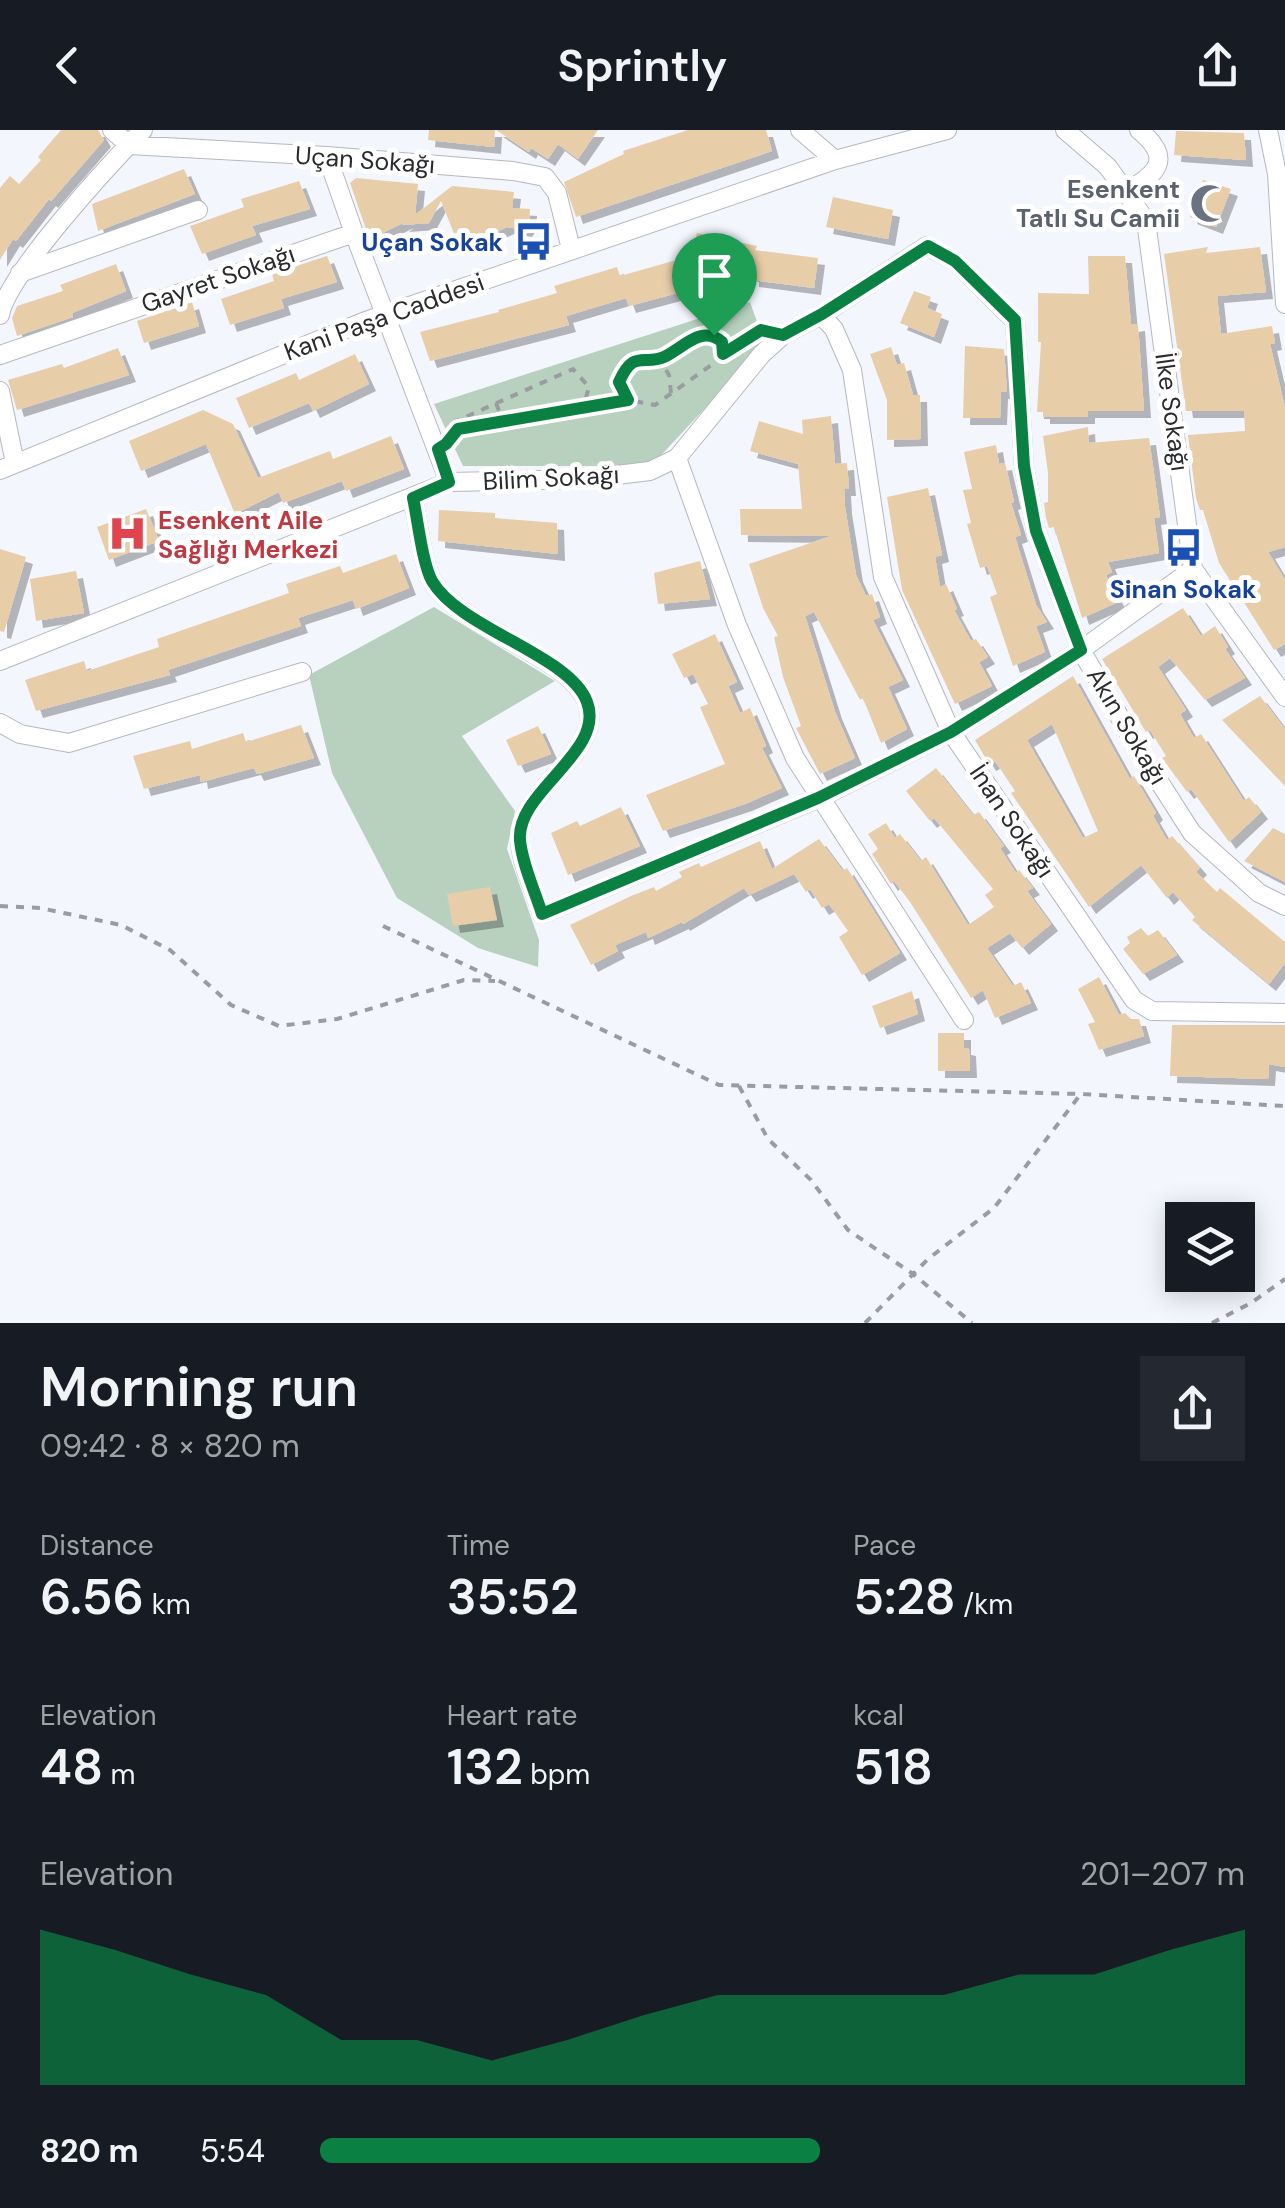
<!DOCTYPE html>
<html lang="en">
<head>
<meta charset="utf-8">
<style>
  body { margin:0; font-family:"DM Sans",sans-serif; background:#242831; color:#f1f3f6; height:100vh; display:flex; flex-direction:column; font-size:38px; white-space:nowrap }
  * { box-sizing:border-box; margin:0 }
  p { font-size:32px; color:#9ea1a6 }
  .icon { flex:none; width:55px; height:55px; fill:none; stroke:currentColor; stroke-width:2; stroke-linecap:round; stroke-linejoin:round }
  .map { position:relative; height:1193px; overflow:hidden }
  .details { display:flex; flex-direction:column; background:#171b24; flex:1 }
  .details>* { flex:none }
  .tools { position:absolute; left:1165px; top:1072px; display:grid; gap:20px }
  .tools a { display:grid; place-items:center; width:90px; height:90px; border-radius:0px; background:#171b24; box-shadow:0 5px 25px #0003; font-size:50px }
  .pin { position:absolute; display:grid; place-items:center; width:85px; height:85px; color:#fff; margin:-102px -42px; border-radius:50% 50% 50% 0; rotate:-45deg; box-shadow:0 0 10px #0007 }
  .pin .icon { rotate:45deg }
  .round { display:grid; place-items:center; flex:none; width:105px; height:105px; border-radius:0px; background:#242831 }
  .headline { display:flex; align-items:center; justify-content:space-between; height:170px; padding:0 40px }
  h1 { font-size:55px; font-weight:600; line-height:75px }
  .figures { display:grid; grid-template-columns:repeat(3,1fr); gap:15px; height:170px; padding:10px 40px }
  .figures div { display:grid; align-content:center }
  .figures b { font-size:50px; font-weight:600 }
  .figures small { font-size:28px; font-weight:400 }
  .figures p { font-size:28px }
  .chart { height:280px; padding:20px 40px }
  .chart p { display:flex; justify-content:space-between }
  .chart svg { width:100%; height:180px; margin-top:10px; fill:#0b8043; opacity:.7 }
  ul { padding:0 40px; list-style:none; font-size:32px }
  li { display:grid; grid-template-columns:160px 120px 1fr; align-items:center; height:75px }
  li i { height:25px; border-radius:12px; background:#0b8043 }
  header { display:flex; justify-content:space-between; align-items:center; height:130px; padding:0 40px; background:#171b24; font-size:45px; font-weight:600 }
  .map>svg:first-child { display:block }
  .green { fill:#b8d1bf }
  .building { fill:#e8cda9; fill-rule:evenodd; filter:url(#shadow) }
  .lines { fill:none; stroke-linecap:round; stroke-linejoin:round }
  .minor-casing { stroke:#b6b8be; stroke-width:20 }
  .path { stroke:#9b9ca1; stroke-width:4; stroke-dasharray:8 8; stroke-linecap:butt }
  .minor { stroke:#fff; stroke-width:18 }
  .route-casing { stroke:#fff; stroke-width:20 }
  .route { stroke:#0b8043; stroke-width:12 }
  .labels { text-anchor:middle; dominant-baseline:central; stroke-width:10; stroke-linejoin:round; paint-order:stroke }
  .street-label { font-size:25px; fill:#2a2b2d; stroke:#fff }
  .worship-label { font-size:25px; font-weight:bold; fill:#5b616d; stroke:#fff; text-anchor:end }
  .transit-label { font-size:25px; font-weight:bold; fill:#164399; stroke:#fff; text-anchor:end }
  .health-label { font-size:25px; font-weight:bold; fill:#be3a42; stroke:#fff; text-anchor:start }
</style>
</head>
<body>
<header><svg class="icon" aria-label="back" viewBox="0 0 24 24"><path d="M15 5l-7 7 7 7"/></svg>Sprintly<svg class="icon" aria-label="share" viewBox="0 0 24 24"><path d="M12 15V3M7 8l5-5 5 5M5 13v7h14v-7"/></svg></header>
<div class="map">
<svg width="1285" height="1193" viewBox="0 0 1285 1193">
  <defs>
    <filter id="shadow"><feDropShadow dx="7" dy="7" stdDeviation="0" flood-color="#0004"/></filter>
  </defs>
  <rect width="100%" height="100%" fill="#f4f6fd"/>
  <path class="green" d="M 750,172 L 765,214 L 651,336 L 463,336 L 434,274 Z
    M 434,477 L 555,551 L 462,606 L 515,681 L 507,719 L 539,810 L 538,837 L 478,818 L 397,768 L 332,643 L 309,545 Z"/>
  <path class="building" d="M 61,0 L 98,0 L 104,10 L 51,71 L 49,69 L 16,111 L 13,109 L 0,130 L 0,58 L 10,46 L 19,54 L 41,30 L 38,27 Z
    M 429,0 L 495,0 L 494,17 L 428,10 Z
    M 496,0 L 598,0 L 578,29 L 558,14 L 548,29 L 531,18 L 529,22 Z
    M 688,0 L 766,0 L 772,21 L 576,87 L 564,52 L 624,24 L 623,21 Z
    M 1176,1 L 1244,3 L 1246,30 L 1174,25 Z
    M 184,39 L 195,64 L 98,101 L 92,74 Z
    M 356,48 L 418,54 L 415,85 L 452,56 L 514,62 L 512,78 L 530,79 L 529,94 L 525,100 L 507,97 L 471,114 L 457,111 L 441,71 L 429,93 L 402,95 L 407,91 L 376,106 L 368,105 L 350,53 Z
    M 1203,50 L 1231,59 L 1216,97 L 1190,87 Z
    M 299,51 L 310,79 L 252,96 L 256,105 L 202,124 L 190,96 L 244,77 L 241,69 Z
    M 833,67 L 893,80 L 888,109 L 826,97 Z
    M 697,103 L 757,116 L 755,120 L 818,128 L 814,158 L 752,150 L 752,145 L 690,133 Z
    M 1208,117 L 1206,123 L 1260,117 L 1266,162 L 1217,166 L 1221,204 L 1272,196 L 1275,213 L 1270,214 L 1285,278 L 1285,417 L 1268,422 L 1285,450 L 1285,514 L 1274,520 L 1219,433 L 1203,380 L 1200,380 L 1196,368 L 1188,305 L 1245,301 L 1244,281 L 1186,281 L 1164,124 Z
    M 327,126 L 337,152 L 281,169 L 284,178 L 230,195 L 221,169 L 274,151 L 272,144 Z
    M 1088,126 L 1125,126 L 1131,195 L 1138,194 L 1144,281 L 1088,281 L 1088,287 L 1043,287 L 1043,282 L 1037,282 L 1041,212 L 1038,212 L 1038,163 L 1089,164 Z
    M 680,129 L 689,160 L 629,176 L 626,168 L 566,186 L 569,195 L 430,231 L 420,202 L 499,182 L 498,180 L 557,163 L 554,156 L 617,137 L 620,146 Z
    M 116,134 L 126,161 L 72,183 L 73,187 L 17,206 L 12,188 L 17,176 L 63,161 L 60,155 Z
    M 914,161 L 931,167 L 927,178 L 942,184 L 934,207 L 900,193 Z
    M 192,172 L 199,196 L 144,213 L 137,191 Z
    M 965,216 L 1004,219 L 1007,262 L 1001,262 L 1000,288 L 963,288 Z
    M 891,217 L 897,235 L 904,233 L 913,265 L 920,265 L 921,309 L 887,310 L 887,270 L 870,224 Z
    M 118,218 L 129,245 L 17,280 L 8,250 L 62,234 L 64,238 Z
    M 355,224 L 369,254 L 313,281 L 309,273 L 249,298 L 236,268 L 296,243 L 299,250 Z
    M 203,280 L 233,294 L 258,348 L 330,321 L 333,329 L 391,306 L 404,339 L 346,361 L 342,351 L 283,373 L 279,362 L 235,384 L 206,314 L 141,341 L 129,311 Z
    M 831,286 L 835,334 L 847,333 L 849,359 L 844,359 L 845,377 L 856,445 L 866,466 L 872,464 L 880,487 L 873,490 L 903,550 L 888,557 L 907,599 L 881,613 L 863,568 L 860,570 L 814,482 L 805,486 L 835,582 L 855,628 L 820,644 L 796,598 L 801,596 L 783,547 L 774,507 L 778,506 L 763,478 L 749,434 L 831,406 L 741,405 L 740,379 L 802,379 L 798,334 L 750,321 L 759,291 L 803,304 L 802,290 Z
    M 1088,297 L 1089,313 L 1149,308 L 1160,387 L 1154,388 L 1159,423 L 1108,432 L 1112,442 L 1106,445 L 1118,472 L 1082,488 L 1054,397 L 1049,398 L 1046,388 L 1044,373 L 1048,372 L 1048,343 L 1043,306 Z
    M 996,315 L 999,334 L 1005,333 L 1014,372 L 1011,373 L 1021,405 L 1015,407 L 1036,475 L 1047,492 L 1036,496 L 1045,522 L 1013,536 L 990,467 L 997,464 L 987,436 L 980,438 L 967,394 L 971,393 L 963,360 L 972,359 L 964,322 Z
    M 928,358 L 942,425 L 935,427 L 940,457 L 946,454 L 957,479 L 954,480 L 971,511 L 976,509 L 988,527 L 979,532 L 992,556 L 955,574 L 902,460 L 887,367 Z
    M 146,379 L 159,411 L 109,430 L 97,397 Z
    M 439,380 L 495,383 L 495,388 L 557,393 L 558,424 L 438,411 Z
    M 0,419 L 26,427 L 4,502 L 0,501 Z
    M 396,424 L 409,458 L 356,479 L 353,470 L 298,488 L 301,496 L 168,540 L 170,545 L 36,581 L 25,550 L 84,531 L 87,541 L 159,517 L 157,509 L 289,463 L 286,454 L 340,436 L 343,443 Z
    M 700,431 L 710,469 L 658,474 L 654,443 Z
    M 76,441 L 84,483 L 36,491 L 30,449 Z
    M 1183,478 L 1201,506 L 1215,496 L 1228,517 L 1225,519 L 1245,548 L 1205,570 L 1170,528 L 1158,537 L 1186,580 L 1180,584 L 1194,608 L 1201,604 L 1244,671 L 1249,667 L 1261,682 L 1229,712 L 1191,659 L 1187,662 L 1162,628 L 1166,626 L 1150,600 L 1146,602 L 1102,529 Z
    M 715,504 L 737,552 L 728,556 L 740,583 L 750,578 L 766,616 L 762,618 L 782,658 L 745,674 L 663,701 L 646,665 L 725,634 L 700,577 L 708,574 L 693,544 L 684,548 L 672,524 Z
    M 1073,546 L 1130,649 L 1134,646 L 1156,683 L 1153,686 L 1167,710 L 1172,706 L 1200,738 L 1196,742 L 1217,762 L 1220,758 L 1285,812 L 1285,833 L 1269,854 L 1192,790 L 1195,787 L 1173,762 L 1167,768 L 1141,735 L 1089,777 L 1011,663 L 1015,661 L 995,631 L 989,634 L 975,610 ZM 1052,594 L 1098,701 L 1083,708 L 1027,610 Z
    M 1260,566 L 1285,599 L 1285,656 L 1222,590 Z
    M 301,595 L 314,628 L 257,644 L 254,638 L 201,652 L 200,645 L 144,659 L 133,626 L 190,611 L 192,619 L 243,603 L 246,612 Z
    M 538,596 L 551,624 L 518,636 L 506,610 Z
    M 936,638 L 973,685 L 979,682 L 1004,716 L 1000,718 L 1016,743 L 1019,740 L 1033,758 L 1027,761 L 1051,794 L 1022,818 L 1010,803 L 987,818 L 1013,856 L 1021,852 L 1031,873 L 995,888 L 983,860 L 971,868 L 910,772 L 894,751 L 891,754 L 872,724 L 878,719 L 868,704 L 886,693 L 895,708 L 900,704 L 921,731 L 926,727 L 968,795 L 994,777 L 985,765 L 993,759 L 934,688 L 930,691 L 906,661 Z
    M 621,677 L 640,716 L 568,745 L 551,703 L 577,691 L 580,696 Z
    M 1273,698 L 1285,704 L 1285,752 L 1244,731 Z
    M 819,709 L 843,741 L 847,738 L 900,823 L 862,845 L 839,807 L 848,801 L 829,774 L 822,778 L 810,759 L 806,762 L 794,744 L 749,765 L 744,758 L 683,794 L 682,792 L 648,808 L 646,802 L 615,815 L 618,821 L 591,835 L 570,795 L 631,766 L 654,757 L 656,761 L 682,747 L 679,742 L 699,733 L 701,737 L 760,711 L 772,739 Z
    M 490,757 L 497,790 L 453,796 L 447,764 Z
    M 1141,798 L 1148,806 L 1158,800 L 1177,825 L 1143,844 L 1123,819 L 1130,813 L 1127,807 Z
    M 1099,847 L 1119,885 L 1125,883 L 1131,889 L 1139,889 L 1144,906 L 1099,920 L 1088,894 L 1095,892 L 1078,859 Z
    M 912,861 L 918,884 L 880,898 L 872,876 Z
    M 1172,895 L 1285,895 L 1285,937 L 1269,934 L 1268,949 L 1170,946 Z
    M 938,903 L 964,903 L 964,918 L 969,919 L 970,941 L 938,941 Z"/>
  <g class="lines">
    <defs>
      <path id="minor" d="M 112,0 L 129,15 L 327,26 L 513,41 L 545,47 L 557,63 L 571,119
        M 800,0 L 835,30
        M 1065,0 L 1108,37 L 1146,91 L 1193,439 L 1285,567
        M 1268,0 L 1277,44 L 1285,174
        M 327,26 L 354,103
        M 1126,62 C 1157,44 1174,29 1139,0
        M 20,143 L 198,80
        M 0,185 C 7,145 110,34 143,0
        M 821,185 L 834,199 L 852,240 L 883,447 L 951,602 L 1134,870 L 1152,881 L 1285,883
        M 0,225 L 354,103 L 449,352 L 0,531
        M 0,261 L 15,333
        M 677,328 L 737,495 L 795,628 L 964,890
        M 0,340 L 363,192 L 835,30 L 947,0
        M 449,352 L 583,349 L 650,341 L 677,328 L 762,224 L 783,205 L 821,185 L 927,116 L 955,131 L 1015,191 L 1024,336 L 1036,401 L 1081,520 L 1137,617 L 1192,703 L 1259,763 L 1285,776
        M 413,368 C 418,391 422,432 432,451 C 460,499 569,525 587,572 C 606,622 516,661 520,710 C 521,734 535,761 542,784 L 819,668 L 951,602 L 1081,520 L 1193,439
        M 0,593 L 20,604 L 69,613 L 302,542"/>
    </defs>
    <use href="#minor" class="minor-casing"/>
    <path class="path" d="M 671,263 L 669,245 L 660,230 C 678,218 703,195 722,212 L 723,224
      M 626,268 L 619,251 L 624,240 L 642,228 L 660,230
      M 496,273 L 503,291
      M 452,293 L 573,239 L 589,257 L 583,278
      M 451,309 L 458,299 L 628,270 L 655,275 L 755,204
      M 0,776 L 40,778 L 121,795 L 170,820 L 231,875 L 279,896 L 337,889 L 464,850 L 495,851
      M 383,796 L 719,955 L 1081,964 L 1285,976
      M 739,956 L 768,1009 L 811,1050 L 848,1100 L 913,1144 L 972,1193
      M 865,1193 L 928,1129 L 994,1078 L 1080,965
      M 1212,1193 L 1251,1173 L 1285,1149"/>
    <use href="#minor" class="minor"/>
  </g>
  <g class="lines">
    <defs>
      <path id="route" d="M 928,116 L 955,131 L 1015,190 L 1024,336 L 1036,401 L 1081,520 L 951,602 L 818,668 L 542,784 C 535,761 522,734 520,710 C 516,661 606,622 587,572 C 570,525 460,499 432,451 C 422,432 418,391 413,368 L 449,352 L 438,319 L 446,314 L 458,299 L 628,270 L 619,252 C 634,218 644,236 664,227 C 683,218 702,194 722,212 L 723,224 L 761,200 L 783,205 L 822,184 Z"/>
    </defs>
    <use href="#route" class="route-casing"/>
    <use href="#route" class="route"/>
  </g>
  <defs>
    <symbol id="mosque-bare" viewBox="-9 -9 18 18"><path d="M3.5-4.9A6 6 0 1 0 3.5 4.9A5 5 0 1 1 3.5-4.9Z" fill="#6b7280" stroke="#fff" stroke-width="2.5" paint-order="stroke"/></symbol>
    <symbol id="bus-bare" viewBox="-9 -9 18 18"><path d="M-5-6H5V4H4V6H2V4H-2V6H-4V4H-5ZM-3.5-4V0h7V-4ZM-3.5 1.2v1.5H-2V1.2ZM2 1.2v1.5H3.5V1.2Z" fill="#1a4fb4" stroke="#fff" stroke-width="2.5" paint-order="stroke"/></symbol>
    <symbol id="hospital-bare" viewBox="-9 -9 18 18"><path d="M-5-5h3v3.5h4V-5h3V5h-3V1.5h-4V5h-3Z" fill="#e0444e" stroke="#fff" stroke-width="2.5" paint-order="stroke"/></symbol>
  </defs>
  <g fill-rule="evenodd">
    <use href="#mosque-bare" x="1182" y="46" width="55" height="55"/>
    <use href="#bus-bare" x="506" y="84" width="55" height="55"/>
    <use href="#hospital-bare" x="100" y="376" width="55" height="55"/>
    <use href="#bus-bare" x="1156" y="390" width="55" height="55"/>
  </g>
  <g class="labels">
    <g class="street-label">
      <text transform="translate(365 30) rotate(4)">Uçan Sokağı</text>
      <text transform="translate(218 149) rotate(-19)">Gayret Sokağı</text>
      <text transform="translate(384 187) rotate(-20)">Kani Paşa Caddesi</text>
      <text transform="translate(1172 282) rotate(82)">İlke Sokağı</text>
      <text transform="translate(551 348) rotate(-3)">Bilim Sokağı</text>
      <text transform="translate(1127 596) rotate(59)">Akın Sokağı</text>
      <text transform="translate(1012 691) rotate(56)">İnan Sokağı</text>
    </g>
    <g class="worship-label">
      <text x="1180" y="59">Esenkent<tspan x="1180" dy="29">Tatlı Su Camii</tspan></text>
    </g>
    <g class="transit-label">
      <text x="503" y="112">Uçan Sokak</text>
      <text x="1183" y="459" text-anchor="middle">Sinan Sokak</text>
    </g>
    <g class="health-label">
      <text x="158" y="390">Esenkent Aile<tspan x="158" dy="29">Sağlığı Merkezi</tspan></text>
    </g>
  </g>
</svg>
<div class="tools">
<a><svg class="icon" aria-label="layers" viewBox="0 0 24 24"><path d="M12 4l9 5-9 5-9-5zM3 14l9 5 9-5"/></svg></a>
</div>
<div class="pin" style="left:714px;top:205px;background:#1e9e55"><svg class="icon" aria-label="arrive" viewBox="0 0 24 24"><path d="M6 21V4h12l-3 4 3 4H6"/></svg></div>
</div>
<section class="details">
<div class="headline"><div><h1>Morning run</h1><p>09:42 · 8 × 820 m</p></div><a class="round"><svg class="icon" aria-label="share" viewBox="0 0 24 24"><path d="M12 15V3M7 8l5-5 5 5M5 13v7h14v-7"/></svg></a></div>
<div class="figures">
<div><p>Distance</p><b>6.56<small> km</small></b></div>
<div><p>Time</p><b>35:52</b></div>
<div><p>Pace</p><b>5:28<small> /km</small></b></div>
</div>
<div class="figures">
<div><p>Elevation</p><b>48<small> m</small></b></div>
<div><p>Heart rate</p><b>132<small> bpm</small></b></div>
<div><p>kcal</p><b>518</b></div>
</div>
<div class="chart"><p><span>Elevation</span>201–207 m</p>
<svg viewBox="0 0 160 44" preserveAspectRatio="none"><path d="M0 44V6L10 11L20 17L30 22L40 33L50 33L60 38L70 33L80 27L90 22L100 22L110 22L120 22L130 17L140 17L150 11L160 6V44z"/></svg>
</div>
<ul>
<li><b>820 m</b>5:54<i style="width:54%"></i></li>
</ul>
</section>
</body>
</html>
